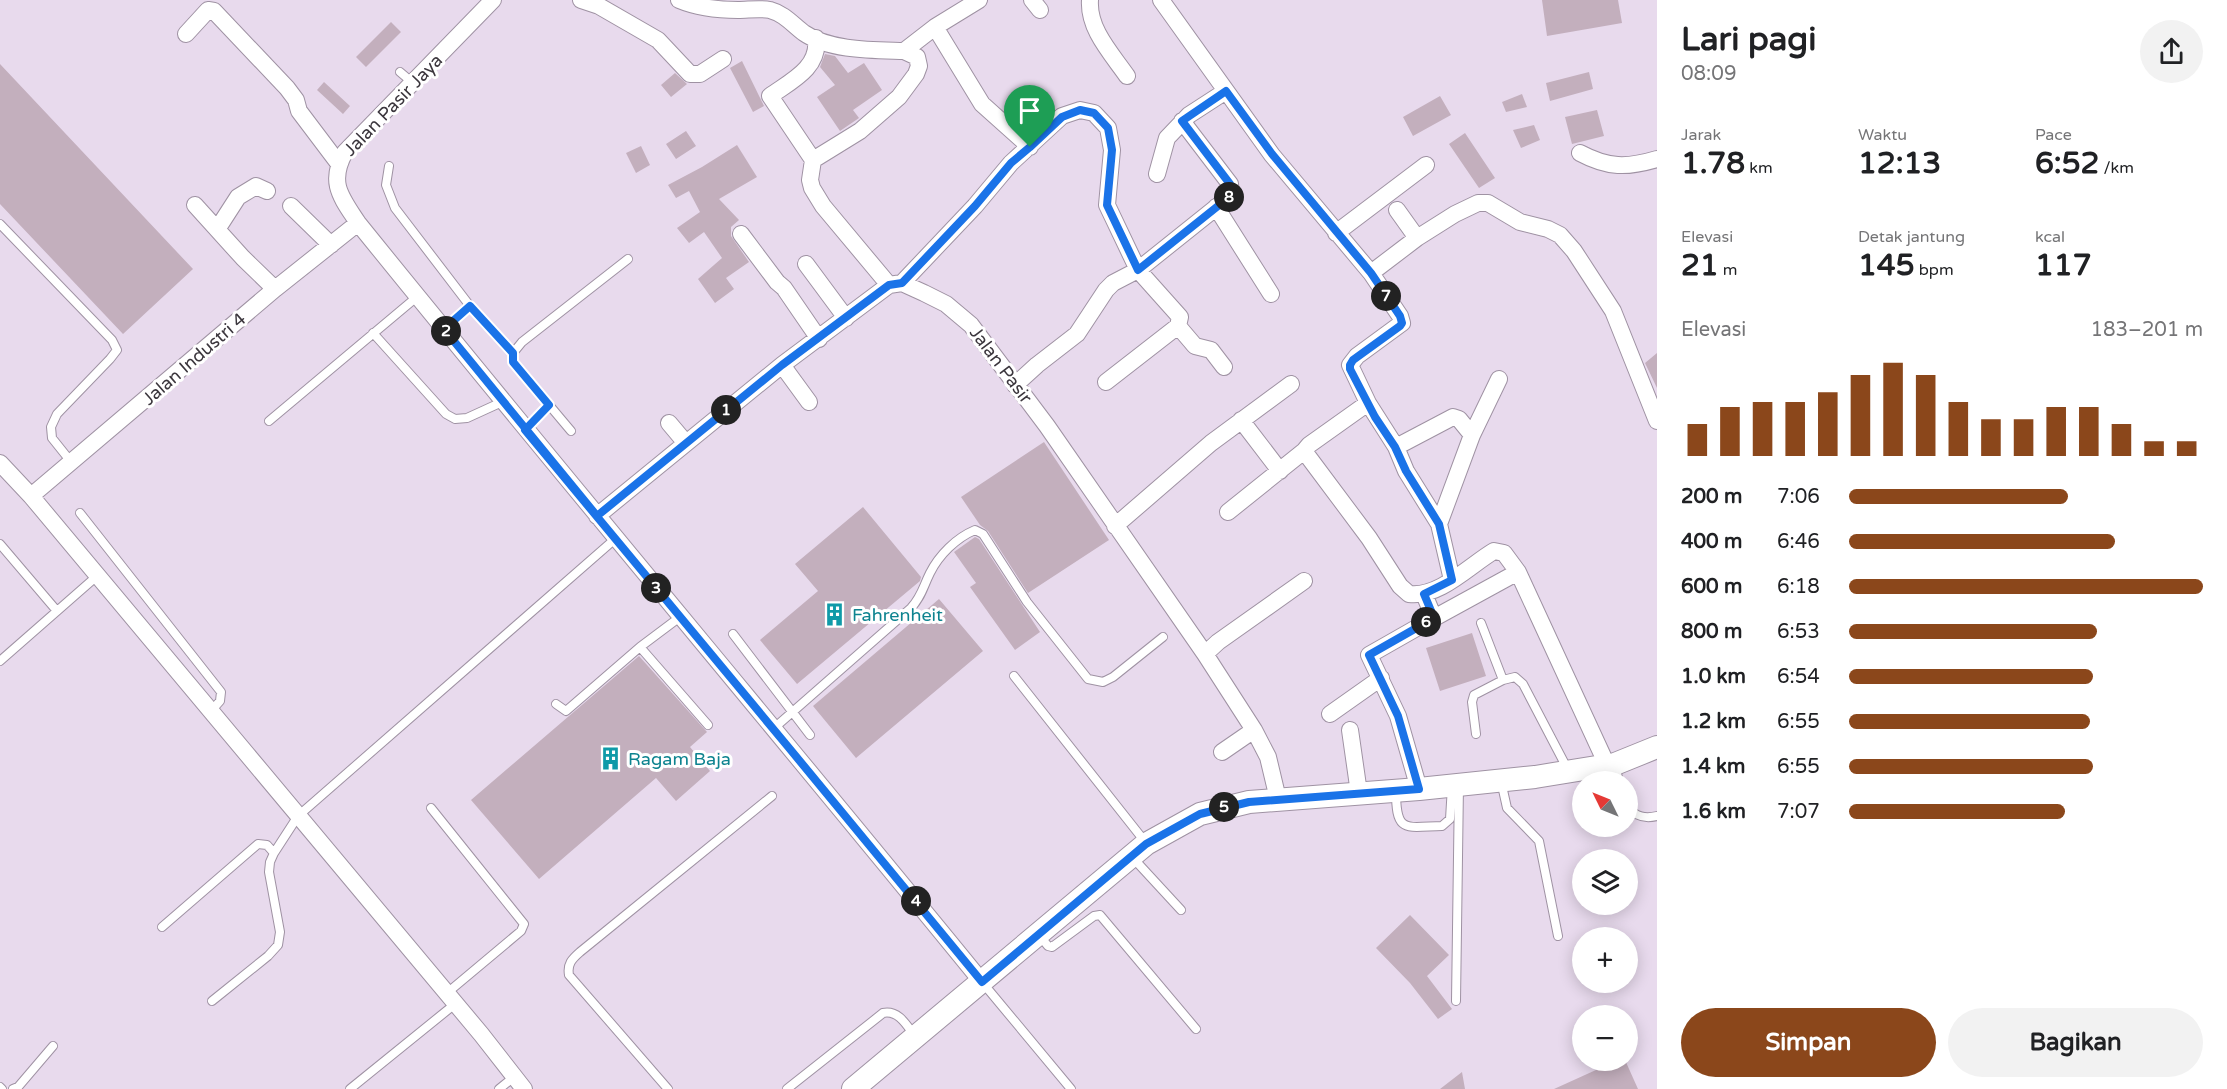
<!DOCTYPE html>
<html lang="id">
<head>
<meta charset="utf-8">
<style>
  body { margin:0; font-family:"Varela Round",sans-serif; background:#f2f2f2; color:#202124; height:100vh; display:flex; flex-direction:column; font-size:22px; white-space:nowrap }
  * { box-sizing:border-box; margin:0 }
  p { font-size:20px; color:#757577 }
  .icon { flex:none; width:33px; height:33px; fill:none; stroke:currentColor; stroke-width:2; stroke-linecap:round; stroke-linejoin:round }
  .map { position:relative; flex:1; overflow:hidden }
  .panel { display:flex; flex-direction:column; background:#fff; width:570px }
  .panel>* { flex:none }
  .needle { width:39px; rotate:313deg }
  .controls { position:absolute; left:1572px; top:771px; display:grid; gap:12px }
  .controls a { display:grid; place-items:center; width:66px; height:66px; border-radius:50%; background:#fff; box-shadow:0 3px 15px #0003; font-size:30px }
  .pin { position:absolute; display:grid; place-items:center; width:51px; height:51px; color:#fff; margin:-62px -26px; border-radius:50% 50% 50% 0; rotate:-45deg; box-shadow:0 0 6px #0007 }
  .pin .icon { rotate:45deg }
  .km { position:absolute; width:30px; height:30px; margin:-15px; border-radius:50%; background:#222; color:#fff; font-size:16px; line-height:30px; text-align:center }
  .round { display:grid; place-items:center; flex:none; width:63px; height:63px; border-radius:32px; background:#f2f2f2 }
  .head { display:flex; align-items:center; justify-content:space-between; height:102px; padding:0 24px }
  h1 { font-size:33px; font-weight:800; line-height:45px }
  .metrics { display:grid; grid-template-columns:repeat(3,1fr); gap:9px; height:102px; padding:6px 24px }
  .metrics div { display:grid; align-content:center }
  .metrics b { font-size:30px; font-weight:800 }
  .metrics small { font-size:16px; font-weight:400 }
  .metrics p { font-size:16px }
  .chart { height:168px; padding:12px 24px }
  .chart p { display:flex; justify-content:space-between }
  .chart svg { width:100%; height:108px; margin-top:6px; stroke:#8b471b; stroke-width:6 }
  .action { display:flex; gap:12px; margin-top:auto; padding:12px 24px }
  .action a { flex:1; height:69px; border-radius:36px; background:#8b471b; color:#fff; font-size:24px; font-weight:800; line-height:69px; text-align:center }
  .action a+a { background:#f2f2f2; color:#202124 }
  ul { padding:0 24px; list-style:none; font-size:20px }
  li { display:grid; grid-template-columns:96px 72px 1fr; align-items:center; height:45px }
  li i { height:15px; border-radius:8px; background:#8b471b }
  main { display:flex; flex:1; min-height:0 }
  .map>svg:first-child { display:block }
  .building { fill:#c3afbd }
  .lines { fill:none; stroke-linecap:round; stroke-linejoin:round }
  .lane-casing { stroke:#9f92a3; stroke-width:10 }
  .street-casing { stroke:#9f92a3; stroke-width:18 }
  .secondary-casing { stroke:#9f92a3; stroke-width:24 }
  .lane { stroke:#fff; stroke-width:8 }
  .street { stroke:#fff; stroke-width:16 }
  .secondary { stroke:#fff; stroke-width:22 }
  .route-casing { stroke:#fff; stroke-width:12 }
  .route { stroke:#1a73e8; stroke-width:8 }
  .labels { text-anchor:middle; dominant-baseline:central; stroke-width:6; stroke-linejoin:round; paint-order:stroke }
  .street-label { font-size:18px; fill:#3b363d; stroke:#fff }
  .culture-label { font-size:18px; fill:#0d838f; stroke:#fff; text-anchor:start }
</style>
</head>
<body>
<main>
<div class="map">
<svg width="1657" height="1089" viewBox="0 0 1657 1089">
  <rect width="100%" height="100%" fill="#e8daed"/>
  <path class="building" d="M 1542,0 L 1618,0 L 1622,23 L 1547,36 Z
    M 391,22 L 401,32 L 366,67 L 356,57 Z
    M 825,54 L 835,56 L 848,73 L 864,63 L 882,90 L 853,110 L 859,118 L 840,131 L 817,97 L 835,85 L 820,67 Z
    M 742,61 L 764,106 L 753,112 L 730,68 Z
    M 0,64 L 193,269 L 123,334 L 0,204 Z
    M 1589,72 L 1593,89 L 1550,101 L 1546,83 Z
    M 675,73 L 687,84 L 671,97 L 661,85 Z
    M 324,82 L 350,106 L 343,114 L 317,90 Z
    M 1522,94 L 1527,107 L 1506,112 L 1502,102 Z
    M 1440,96 L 1451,115 L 1413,136 L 1403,117 Z
    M 1597,110 L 1604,136 L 1572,144 L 1565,117 Z
    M 1534,125 L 1540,140 L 1521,148 L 1513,130 Z
    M 686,131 L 696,146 L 676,159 L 666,144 Z
    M 1465,133 L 1495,178 L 1479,188 L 1449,144 Z
    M 737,145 L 757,177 L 719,199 L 739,220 L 731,227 L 731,236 L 749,262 L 726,278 L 734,289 L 715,303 L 698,279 L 722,258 L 704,232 L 689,243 L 677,228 L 700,212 L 689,191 L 676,198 L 668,185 L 702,167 Z
    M 641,146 L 650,165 L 636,173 L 626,153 Z
    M 1657,353 L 1657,388 L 1645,363 Z
    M 1044,442 L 1109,540 L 1028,593 L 988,531 L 980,525 L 961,497 Z
    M 863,507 L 921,577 L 920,581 L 797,684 L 760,640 L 818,591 L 795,564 Z
    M 975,537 L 979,539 L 1040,632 L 1015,650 L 970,587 L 976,583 L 954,552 Z
    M 939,599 L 983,651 L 856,758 L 813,706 Z
    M 1472,633 L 1486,676 L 1440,691 L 1426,648 Z
    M 639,656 L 707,732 L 690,747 L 710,771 L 676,801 L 656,778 L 539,879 L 471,800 Z
    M 1410,915 L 1449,955 L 1427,976 L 1452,1009 L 1438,1019 L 1410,983 L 1376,948 Z
    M 1618,1060 L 1625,1060 L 1638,1089 L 1554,1089 Z
    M 1462,1072 L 1465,1089 L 1440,1089 Z"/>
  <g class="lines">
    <defs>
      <path id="lane" d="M 400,72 L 413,83
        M 389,166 L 386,185 L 395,208 L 470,306 L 513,353
        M 0,224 L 112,340 L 117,350 L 110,359 L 57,414 L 51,427 L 52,438 L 72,463
        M 444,329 L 470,306
        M 373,333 L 446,414 L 455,419 L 467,418 L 502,402
        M 269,421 L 418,296
        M 525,429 L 549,405
        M 571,431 L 513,362 L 513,353 L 522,342 L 628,259
        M 80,513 L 221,692 L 220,701 L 211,711
        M 0,544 L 57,611
        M 1481,623 L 1503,680
        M 733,634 L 810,735
        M 640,647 L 708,725
        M 0,661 L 97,576
        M 1014,676 L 1146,843
        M 556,704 L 566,711 L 640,647 L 680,617
        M 773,729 L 911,608 C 922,596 923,587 930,573 C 939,555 956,538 975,530 L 983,534 L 1027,602 L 1088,679 L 1103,682 L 1113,677 L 1163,637
        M 1476,734 L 1472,702 L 1474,695 L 1503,680 L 1515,677 L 1523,684 L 1568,770
        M 1615,765 L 1619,782
        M 1501,781 L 1507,808 L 1539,841 L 1558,936
        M 1396,791 C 1396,834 1405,827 1442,826 L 1450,819 L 1452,786
        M 1628,807 C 1636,817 1645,819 1657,816
        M 431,808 L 524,924 L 521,931 L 447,993
        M 1133,858 L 1181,910
        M 162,927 L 258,844 L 267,845 L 274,853
        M 1039,935 L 1048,946 L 1052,947 L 1094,916 L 1100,915 L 1196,1029
        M 982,982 L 1071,1089
        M 212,1001 L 268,956 L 278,945 L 280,932 L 269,872 L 270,862 L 274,853 L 298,816 L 615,539
        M 1456,1001 L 1459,785
        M 0,1087 L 2,1089
        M 13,1089 L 18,1087 L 53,1046
        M 350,1089 L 455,1004
        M 499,1089 L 514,1077
        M 668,1089 L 569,975 C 567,964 572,959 580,952 L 772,796
        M 787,1089 L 883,1013 C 898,1010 906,1024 914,1035"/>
      <path id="street" d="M 493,0 L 345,152 C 328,183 341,197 358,223 C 564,478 775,728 982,982
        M 581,0 L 599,6 L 658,40 L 690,74 L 700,74 L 723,59
        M 679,0 C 698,8 717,10 738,10 C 748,10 760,8 770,10 C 785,14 793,25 804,33 C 830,51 874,50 904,51 L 935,27 L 979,0
        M 1032,0 L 1040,10
        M 1090,0 C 1088,29 1111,53 1127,76
        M 1161,0 L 1272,155 L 1371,273 L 1400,316 L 1402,323 L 1357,356 L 1350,365 L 1368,403 L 1309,445 L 1304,451 L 1228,512
        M 935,27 L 982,104 L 1030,147
        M 186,34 L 208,10 L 214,11 L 287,88 L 296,100 L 299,111 L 339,164
        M 1580,153 C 1608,168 1627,168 1657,159
        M 813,160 L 770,96 C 791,81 820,68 816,38
        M 1157,174 L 1167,138 L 1189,115 L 1226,91
        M 195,205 L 243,258 L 275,289
        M 291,206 L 331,245
        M 1216,207 L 1271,294
        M 1397,210 L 1417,238
        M 218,228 L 238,197 L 256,186 L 267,191
        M 1336,233 L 1426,165
        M 741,234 L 777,282 L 784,288 L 819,339
        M 806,264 L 846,318
        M 1371,273 L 1417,238 L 1455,214 L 1478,203 L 1488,203 L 1520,222 L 1548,229 L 1560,235 L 1574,251 L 1613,311 L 1657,421
        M 902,283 L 975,206 L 1011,163 L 1062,116 L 1080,110 L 1094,113 L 1108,128 L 1112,150 L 1107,205 L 1138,270 L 1180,317 L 1178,326 L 1106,382
        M 889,285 L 823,206 L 812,188 L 810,180 L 813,160 L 860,131 L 899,97 L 916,74 L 919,66 L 917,57 L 904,51
        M 1178,326 L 1195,346 L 1211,350 L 1224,367
        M 782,365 L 809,402
        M 1015,385 L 1037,365 L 1077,334 L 1106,290 L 1113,283 L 1138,270 L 1228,198 L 1231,193 L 1230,184 L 1182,121
        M 1368,403 L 1396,447 L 1453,417 L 1459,419 L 1472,435
        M 1241,420 L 1280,471
        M 669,423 L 685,442
        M 1396,447 L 1406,471 L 1439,524
        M 1304,451 L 1369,538 L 1400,586 L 1409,594 C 1439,598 1470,565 1494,551 L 1504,553 L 1518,572 L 1607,765
        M 0,463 L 31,496 L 481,1034 L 524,1089
        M 31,496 L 275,289 L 358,223
        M 597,516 L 782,365 L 889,285 L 902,283 L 924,293 L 946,304 L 971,325 L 1047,426 L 1205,654 L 1254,730 L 1268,757 L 1278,799
        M 1115,526 L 1211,443 L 1291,384
        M 1452,580 L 1439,524 L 1472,435 L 1499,379
        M 1434,618 L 1518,572
        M 1205,654 L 1218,642 L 1304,581
        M 1330,714 L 1381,678
        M 1350,730 L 1359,793
        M 1222,752 L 1254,730
        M 1419,789 L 1398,716 L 1369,655 L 1434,618 L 1424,594"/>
      <path id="secondary" d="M 853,1089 L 1146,844 L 1200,814 L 1249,802 L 1419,789 L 1535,777 L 1615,764 L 1657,747"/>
    </defs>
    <use href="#lane" class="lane-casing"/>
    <use href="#street" class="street-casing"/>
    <use href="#secondary" class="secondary-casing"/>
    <use href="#lane" class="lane"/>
    <use href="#street" class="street"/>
    <use href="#secondary" class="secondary"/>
  </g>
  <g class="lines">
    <defs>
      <path id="route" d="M 1030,147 L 1011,163 L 975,206 L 902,283 L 889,285 L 782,365 L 597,516 L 444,329 L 470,306 L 513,353 L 513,362 L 549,405 L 525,430 C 677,614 831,797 982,982 L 1146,844 L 1200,814 L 1249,802 L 1419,789 L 1398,716 L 1369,655 L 1434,618 L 1424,594 L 1452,580 L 1439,524 L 1406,471 L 1395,447 L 1375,417 L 1350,369 L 1350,365 L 1353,360 L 1400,326 L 1402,323 L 1400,316 L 1371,273 L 1272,154 L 1226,91 L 1182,121 L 1230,184 L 1231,193 L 1228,198 L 1138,270 L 1107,205 L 1112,150 L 1108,128 L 1094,113 L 1080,110 L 1062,117 L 1030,147"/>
    </defs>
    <use href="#route" class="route-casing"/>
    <use href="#route" class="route"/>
  </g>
  <defs>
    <symbol id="building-bare" viewBox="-9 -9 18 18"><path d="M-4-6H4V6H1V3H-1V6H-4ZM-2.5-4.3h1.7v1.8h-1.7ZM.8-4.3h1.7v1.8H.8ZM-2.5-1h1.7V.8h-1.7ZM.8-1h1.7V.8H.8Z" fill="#0f9aa8" stroke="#fff" stroke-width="2.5" paint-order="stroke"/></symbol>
  </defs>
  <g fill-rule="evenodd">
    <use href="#building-bare" x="818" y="598" width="33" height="33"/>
    <use href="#building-bare" x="594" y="742" width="33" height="33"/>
  </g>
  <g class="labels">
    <g class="street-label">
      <text transform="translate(393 105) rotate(-46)">Jalan Pasir Jaya</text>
      <text transform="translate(194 359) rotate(-41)">Jalan Industri 4</text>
      <text transform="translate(1001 365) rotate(53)">Jalan Pasir</text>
    </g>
    <g class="culture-label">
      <text x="852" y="615">Fahrenheit</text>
      <text x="628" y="759">Ragam Baja</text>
    </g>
  </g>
</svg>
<div class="controls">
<a><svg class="needle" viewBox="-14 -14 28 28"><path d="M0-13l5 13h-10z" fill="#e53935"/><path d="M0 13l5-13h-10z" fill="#757577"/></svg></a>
<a><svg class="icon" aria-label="layers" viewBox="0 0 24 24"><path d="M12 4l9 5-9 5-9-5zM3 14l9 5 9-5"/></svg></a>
<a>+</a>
<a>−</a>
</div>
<div class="pin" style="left:1030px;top:147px;background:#1e9e55"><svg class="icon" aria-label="arrive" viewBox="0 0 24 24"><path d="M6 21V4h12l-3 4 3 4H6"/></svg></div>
<b class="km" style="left:726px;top:410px">1</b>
<b class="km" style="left:446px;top:331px">2</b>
<b class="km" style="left:656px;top:588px">3</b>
<b class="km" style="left:916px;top:901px">4</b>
<b class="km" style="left:1224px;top:807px">5</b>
<b class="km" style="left:1426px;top:622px">6</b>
<b class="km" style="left:1386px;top:296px">7</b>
<b class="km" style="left:1229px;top:197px">8</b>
</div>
<section class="panel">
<div class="head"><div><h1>Lari pagi</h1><p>08:09</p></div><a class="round"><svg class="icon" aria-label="share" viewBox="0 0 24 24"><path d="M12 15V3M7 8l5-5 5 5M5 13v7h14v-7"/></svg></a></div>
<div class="metrics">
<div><p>Jarak</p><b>1.78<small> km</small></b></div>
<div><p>Waktu</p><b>12:13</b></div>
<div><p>Pace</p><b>6:52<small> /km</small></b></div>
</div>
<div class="metrics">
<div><p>Elevasi</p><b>21<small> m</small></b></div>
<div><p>Detak jantung</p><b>145<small> bpm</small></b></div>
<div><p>kcal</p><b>117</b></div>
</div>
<div class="chart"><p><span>Elevasi</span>183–201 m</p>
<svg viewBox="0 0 160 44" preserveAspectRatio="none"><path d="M5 44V31M15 44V24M25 44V22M35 44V22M45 44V18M55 44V11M65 44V6M75 44V11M85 44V22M95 44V29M105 44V29M115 44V24M125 44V24M135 44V31M145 44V38M155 44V38"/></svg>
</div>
<ul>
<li><b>200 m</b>7:06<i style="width:62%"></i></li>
<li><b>400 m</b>6:46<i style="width:75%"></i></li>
<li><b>600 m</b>6:18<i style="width:100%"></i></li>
<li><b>800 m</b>6:53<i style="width:70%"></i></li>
<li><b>1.0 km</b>6:54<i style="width:69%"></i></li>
<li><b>1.2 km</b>6:55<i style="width:68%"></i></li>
<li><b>1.4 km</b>6:55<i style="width:69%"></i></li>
<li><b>1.6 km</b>7:07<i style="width:61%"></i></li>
</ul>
<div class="action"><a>Simpan</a><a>Bagikan</a></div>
</section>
</main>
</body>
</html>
